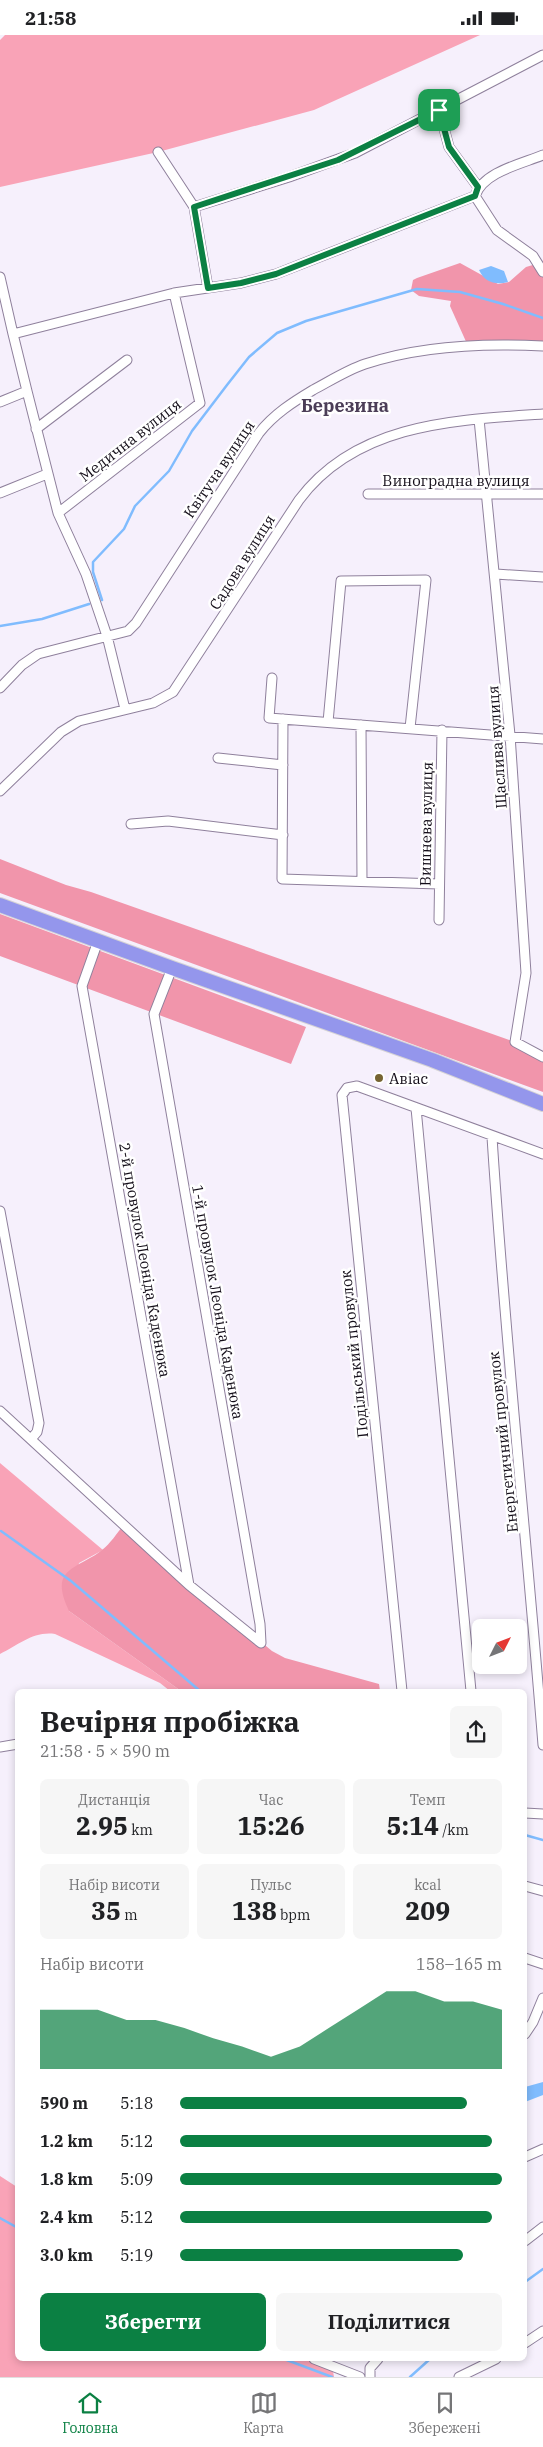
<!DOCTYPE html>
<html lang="uk">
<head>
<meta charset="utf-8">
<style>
  body { margin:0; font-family:"IBM Plex Serif",serif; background:#f6f6f6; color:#202124; height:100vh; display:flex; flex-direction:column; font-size:19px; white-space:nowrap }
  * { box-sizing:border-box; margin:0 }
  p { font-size:16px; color:#757577 }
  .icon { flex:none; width:28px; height:28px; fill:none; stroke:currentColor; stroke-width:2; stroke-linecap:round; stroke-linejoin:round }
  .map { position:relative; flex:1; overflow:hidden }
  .side { position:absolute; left:15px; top:1654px; width:512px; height:672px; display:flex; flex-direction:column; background:#fff; border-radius:8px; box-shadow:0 2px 8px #0003 }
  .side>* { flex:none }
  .needle { width:32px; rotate:48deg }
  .controls { position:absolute; left:472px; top:1584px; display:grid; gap:10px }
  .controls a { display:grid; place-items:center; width:55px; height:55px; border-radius:8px; background:#fff; box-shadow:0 2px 8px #0003; font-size:25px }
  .pin { position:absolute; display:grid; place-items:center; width:42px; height:42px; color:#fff; margin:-21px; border-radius:10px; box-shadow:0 2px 8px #0006 }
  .round { display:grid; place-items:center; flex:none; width:52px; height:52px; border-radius:8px; background:#f6f6f6 }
  .head { display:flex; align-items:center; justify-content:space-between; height:85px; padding:0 25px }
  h1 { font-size:28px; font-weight:700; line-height:38px }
  .metrics { display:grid; grid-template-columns:repeat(3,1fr); gap:8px; height:85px; padding:5px 25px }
  .metrics div { display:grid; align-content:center; border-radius:8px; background:#f6f6f6; text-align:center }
  .metrics b { font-size:25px; font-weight:700 }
  .metrics small { font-size:14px; font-weight:400 }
  .metrics p { font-size:14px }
  .chart { height:140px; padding:10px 25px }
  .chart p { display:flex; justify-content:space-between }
  .chart svg { width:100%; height:90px; margin-top:5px; fill:#0b8043; opacity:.7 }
  .primary-button { display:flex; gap:10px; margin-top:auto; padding:10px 25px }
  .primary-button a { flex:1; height:58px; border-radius:8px; background:#0b8043; color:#fff; font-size:20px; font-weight:700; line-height:58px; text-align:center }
  .primary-button a+a { background:#f6f6f6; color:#202124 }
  ul { padding:0 25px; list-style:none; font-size:16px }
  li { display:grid; grid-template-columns:80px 60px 1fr; align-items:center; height:38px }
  li i { height:12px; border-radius:6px; background:#0b8043 }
  .status { display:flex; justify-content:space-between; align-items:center; height:35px; padding:0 25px; background:#fff; direction:ltr }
  .status svg { height:14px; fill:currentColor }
  .menu { display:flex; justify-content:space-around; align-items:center; height:70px; border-top:1px solid #e0e0e0; background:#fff; font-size:14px; color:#757577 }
  .menu a { display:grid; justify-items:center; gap:2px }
  .menu .current { color:#0b8043 }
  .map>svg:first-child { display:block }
  .green { fill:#f9a3b7 }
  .forest { fill:#f195ab }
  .water { fill:#80bcfe }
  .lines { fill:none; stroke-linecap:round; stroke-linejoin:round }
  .stream { stroke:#80bcfe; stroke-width:2.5 }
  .minor-casing { stroke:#8f809c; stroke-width:11 }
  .trunk-casing { stroke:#d5d3d5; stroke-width:16 }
  .minor { stroke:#fff; stroke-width:9 }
  .trunk { stroke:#9496ec; stroke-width:14 }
  .route-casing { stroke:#fff; stroke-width:10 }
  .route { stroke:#0b8043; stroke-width:6 }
  .poi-dot { fill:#766432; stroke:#fff; stroke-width:2 }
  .labels { text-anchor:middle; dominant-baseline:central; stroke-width:5; stroke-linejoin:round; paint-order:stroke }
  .street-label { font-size:15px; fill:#130d18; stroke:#fff }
  .poi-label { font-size:15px; fill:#130d18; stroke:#fff; text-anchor:start }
  .quarter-label { font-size:18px; font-weight:bold; fill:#4b3e57; stroke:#fff }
</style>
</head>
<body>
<div class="status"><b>21:58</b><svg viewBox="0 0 49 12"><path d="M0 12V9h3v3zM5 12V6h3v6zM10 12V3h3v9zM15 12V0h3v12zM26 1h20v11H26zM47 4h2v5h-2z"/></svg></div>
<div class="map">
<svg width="543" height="2342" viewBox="0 0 543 2342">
  <rect width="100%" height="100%" fill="#f6f0fc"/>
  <path class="green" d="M 5,0 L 480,0 L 314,75 L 158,117 L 0,152 L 0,5 Z
    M 0,1428 L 103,1515 L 79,1528 L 69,1576 L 181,1656 L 170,1656 L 160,1648 L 55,1599 C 33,1596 19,1610 0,1619 Z
    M 0,2141 L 17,2152 L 18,2324 L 306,2324 L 333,2336 L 334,2342 L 0,2342 Z"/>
  <path class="forest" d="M 543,227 L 543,311 L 468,311 L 450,271 L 451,266 L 419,261 L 411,255 L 413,245 L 417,243 L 460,228 L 498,249 L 509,247 L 526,232 Z
    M 0,824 L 66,850 L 91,857 L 515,1007 L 543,1022 L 543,1057 L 0,858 Z
    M 0,879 L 306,992 L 291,1029 L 0,921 Z
    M 123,1491 L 272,1616 L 285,1623 L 379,1649 L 380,1656 L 181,1656 L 69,1576 C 48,1532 77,1535 102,1515 C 110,1509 117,1498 123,1491 Z"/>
  <path class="water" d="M 491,231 L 504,236 L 508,247 C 496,250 485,248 479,235 Z
    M 543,2047 L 543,2060 L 525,2067 L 525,2052 Z"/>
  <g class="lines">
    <path class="stream" d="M 102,565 L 93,537 L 93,527 L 124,494 L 135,471 L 169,436 L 192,396 L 227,350 L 249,322 L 277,298 L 306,286 L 417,254 L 460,257 L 503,269 L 543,283
      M 0,591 L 42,584 L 89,569
      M 1,1496 L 71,1546 L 200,1656
      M 525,1800 L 543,1805
      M 0,2183 L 18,2193
      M 525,2247 L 543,2234
      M 284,2324 L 332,2342
      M 410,2342 L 430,2324"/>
    <defs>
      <path id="minor" d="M 439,75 L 449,112 L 478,152
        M 158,117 L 194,172 L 289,142 L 355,118 L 543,20
        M 475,161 L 497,195 L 533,221 L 543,237
        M 194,172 L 208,253
        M 0,242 L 13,299
        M 27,356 L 58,478 L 86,539 L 107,601 L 125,674
        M 0,367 L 27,356 L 13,299 L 174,258 L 241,248 L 276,239 L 475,161 C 483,137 521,129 543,120
        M 479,384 L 510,700 L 526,938 L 515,1007 L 543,1022
        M 36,394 L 127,325
        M 0,458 L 47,439
        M 368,459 L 543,459
        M 58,478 L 200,368 L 174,258
        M 496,539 L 543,542
        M 272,643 L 269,683 L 543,704
        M 0,653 L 22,630 L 38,619 L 128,596 L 136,588 L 259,398 C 274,379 293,367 313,355 C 330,346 347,335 365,329 C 419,311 486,308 543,311
        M 283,684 L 282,844 L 439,849
        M 328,687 L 341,546 L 426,545 L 410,693
        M 361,690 L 362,845
        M 218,723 L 283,730
        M 0,756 L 61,697 L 79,686 L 153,668 L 173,657 L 299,465 C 356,388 455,385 543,379
        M 131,789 L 168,786 L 283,800
        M 439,885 L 442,695
        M 98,906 L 82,951 L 189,1550
        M 172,933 L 154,979 L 260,1589 L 261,1608
        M 416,1073 L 471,1656
        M 492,1102 C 505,1305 527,1507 543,1710
        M 0,1176 L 39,1388 L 37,1397 L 31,1404
        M 0,1376 L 189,1550 L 261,1608
        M 402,1656 L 342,1060 L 347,1053 L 357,1051 L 543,1119
        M 0,1712 L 18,1709
        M 525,1778 L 543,1779
        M 525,1851 L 543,1856
        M 525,1923 L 543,1929
        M 525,1999 L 533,1987 L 543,1963
        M 525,2122 L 543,2114
        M 525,2206 L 543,2192
        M 525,2308 L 543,2296
        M 314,2324 L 360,2342
        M 370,2342 L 370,2333 L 378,2324
        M 459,2342 L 496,2324"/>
      <path id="trunk" d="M 0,870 L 172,933 L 432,1025 L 543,1069"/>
    </defs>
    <use href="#minor" class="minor-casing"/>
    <use href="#trunk" class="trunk-casing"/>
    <use href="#minor" class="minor"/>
    <use href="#trunk" class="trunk"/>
  </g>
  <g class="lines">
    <defs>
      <path id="route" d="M 439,75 L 449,112 L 478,152 L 475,161 L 276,239 L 241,248 L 208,253 L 194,172 L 338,125 Z"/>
    </defs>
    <use href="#route" class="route-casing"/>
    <use href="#route" class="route"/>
  </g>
  <circle class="poi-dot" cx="379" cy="1043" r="5"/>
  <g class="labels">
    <g class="street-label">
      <text transform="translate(130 405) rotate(-38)">Медична вулиця</text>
      <text transform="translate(219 434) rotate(-56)">Квітуча вулиця</text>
      <text x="456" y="445">Виноградна вулиця</text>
      <text transform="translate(242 527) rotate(-58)">Садова вулиця</text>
      <text transform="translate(497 712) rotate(-94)">Щаслива вулиця</text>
      <text transform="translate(426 789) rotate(-89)">Вишнева вулиця</text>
      <text transform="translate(145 1225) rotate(80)">2-й провулок Леоніда Каденюка</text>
      <text transform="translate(218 1267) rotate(80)">1-й провулок Леоніда Каденюка</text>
      <text transform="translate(354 1319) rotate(-96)">Подільський провулок</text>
      <text transform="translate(503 1407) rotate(-96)">Енергетичний провулок</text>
    </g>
    <g class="poi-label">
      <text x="389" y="1043">Авіас</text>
    </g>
    <g class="quarter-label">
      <text x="345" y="370">Березина</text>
    </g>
  </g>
</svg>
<div class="controls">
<a><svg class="needle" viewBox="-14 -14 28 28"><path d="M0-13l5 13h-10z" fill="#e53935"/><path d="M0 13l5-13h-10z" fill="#757577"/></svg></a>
</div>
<div class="pin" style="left:439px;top:75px;background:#1e9e55"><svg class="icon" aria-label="arrive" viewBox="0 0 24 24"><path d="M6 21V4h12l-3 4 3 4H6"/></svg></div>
<section class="side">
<div class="head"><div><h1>Вечірня пробіжка</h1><p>21:58 · 5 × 590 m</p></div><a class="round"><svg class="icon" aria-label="share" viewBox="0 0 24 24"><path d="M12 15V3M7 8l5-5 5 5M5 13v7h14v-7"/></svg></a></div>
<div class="metrics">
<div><p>Дистанція</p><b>2.95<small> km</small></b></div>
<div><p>Час</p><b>15:26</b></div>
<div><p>Темп</p><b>5:14<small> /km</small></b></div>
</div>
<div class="metrics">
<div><p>Набір висоти</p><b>35<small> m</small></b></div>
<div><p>Пульс</p><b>138<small> bpm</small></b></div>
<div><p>kcal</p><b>209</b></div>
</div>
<div class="chart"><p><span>Набір висоти</span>158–165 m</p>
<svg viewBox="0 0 160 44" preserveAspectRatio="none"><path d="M0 44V15L10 15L20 15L30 20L40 20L50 24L60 29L70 33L80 38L90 33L100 24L110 15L120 6L130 6L140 11L150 11L160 15V44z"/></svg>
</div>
<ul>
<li><b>590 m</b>5:18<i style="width:89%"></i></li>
<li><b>1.2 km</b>5:12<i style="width:97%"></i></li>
<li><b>1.8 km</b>5:09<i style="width:100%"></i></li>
<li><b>2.4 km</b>5:12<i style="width:97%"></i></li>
<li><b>3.0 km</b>5:19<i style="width:88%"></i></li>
</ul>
<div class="primary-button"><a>Зберегти</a><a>Поділитися</a></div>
</section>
</div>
<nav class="menu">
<a class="current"><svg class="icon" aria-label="home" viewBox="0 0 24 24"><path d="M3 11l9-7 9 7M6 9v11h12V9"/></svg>Головна</a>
<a><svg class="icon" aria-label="map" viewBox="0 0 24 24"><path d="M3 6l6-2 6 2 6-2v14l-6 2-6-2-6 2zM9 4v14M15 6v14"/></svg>Карта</a>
<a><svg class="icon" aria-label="saved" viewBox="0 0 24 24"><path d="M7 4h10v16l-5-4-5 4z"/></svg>Збережені</a>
</nav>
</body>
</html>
